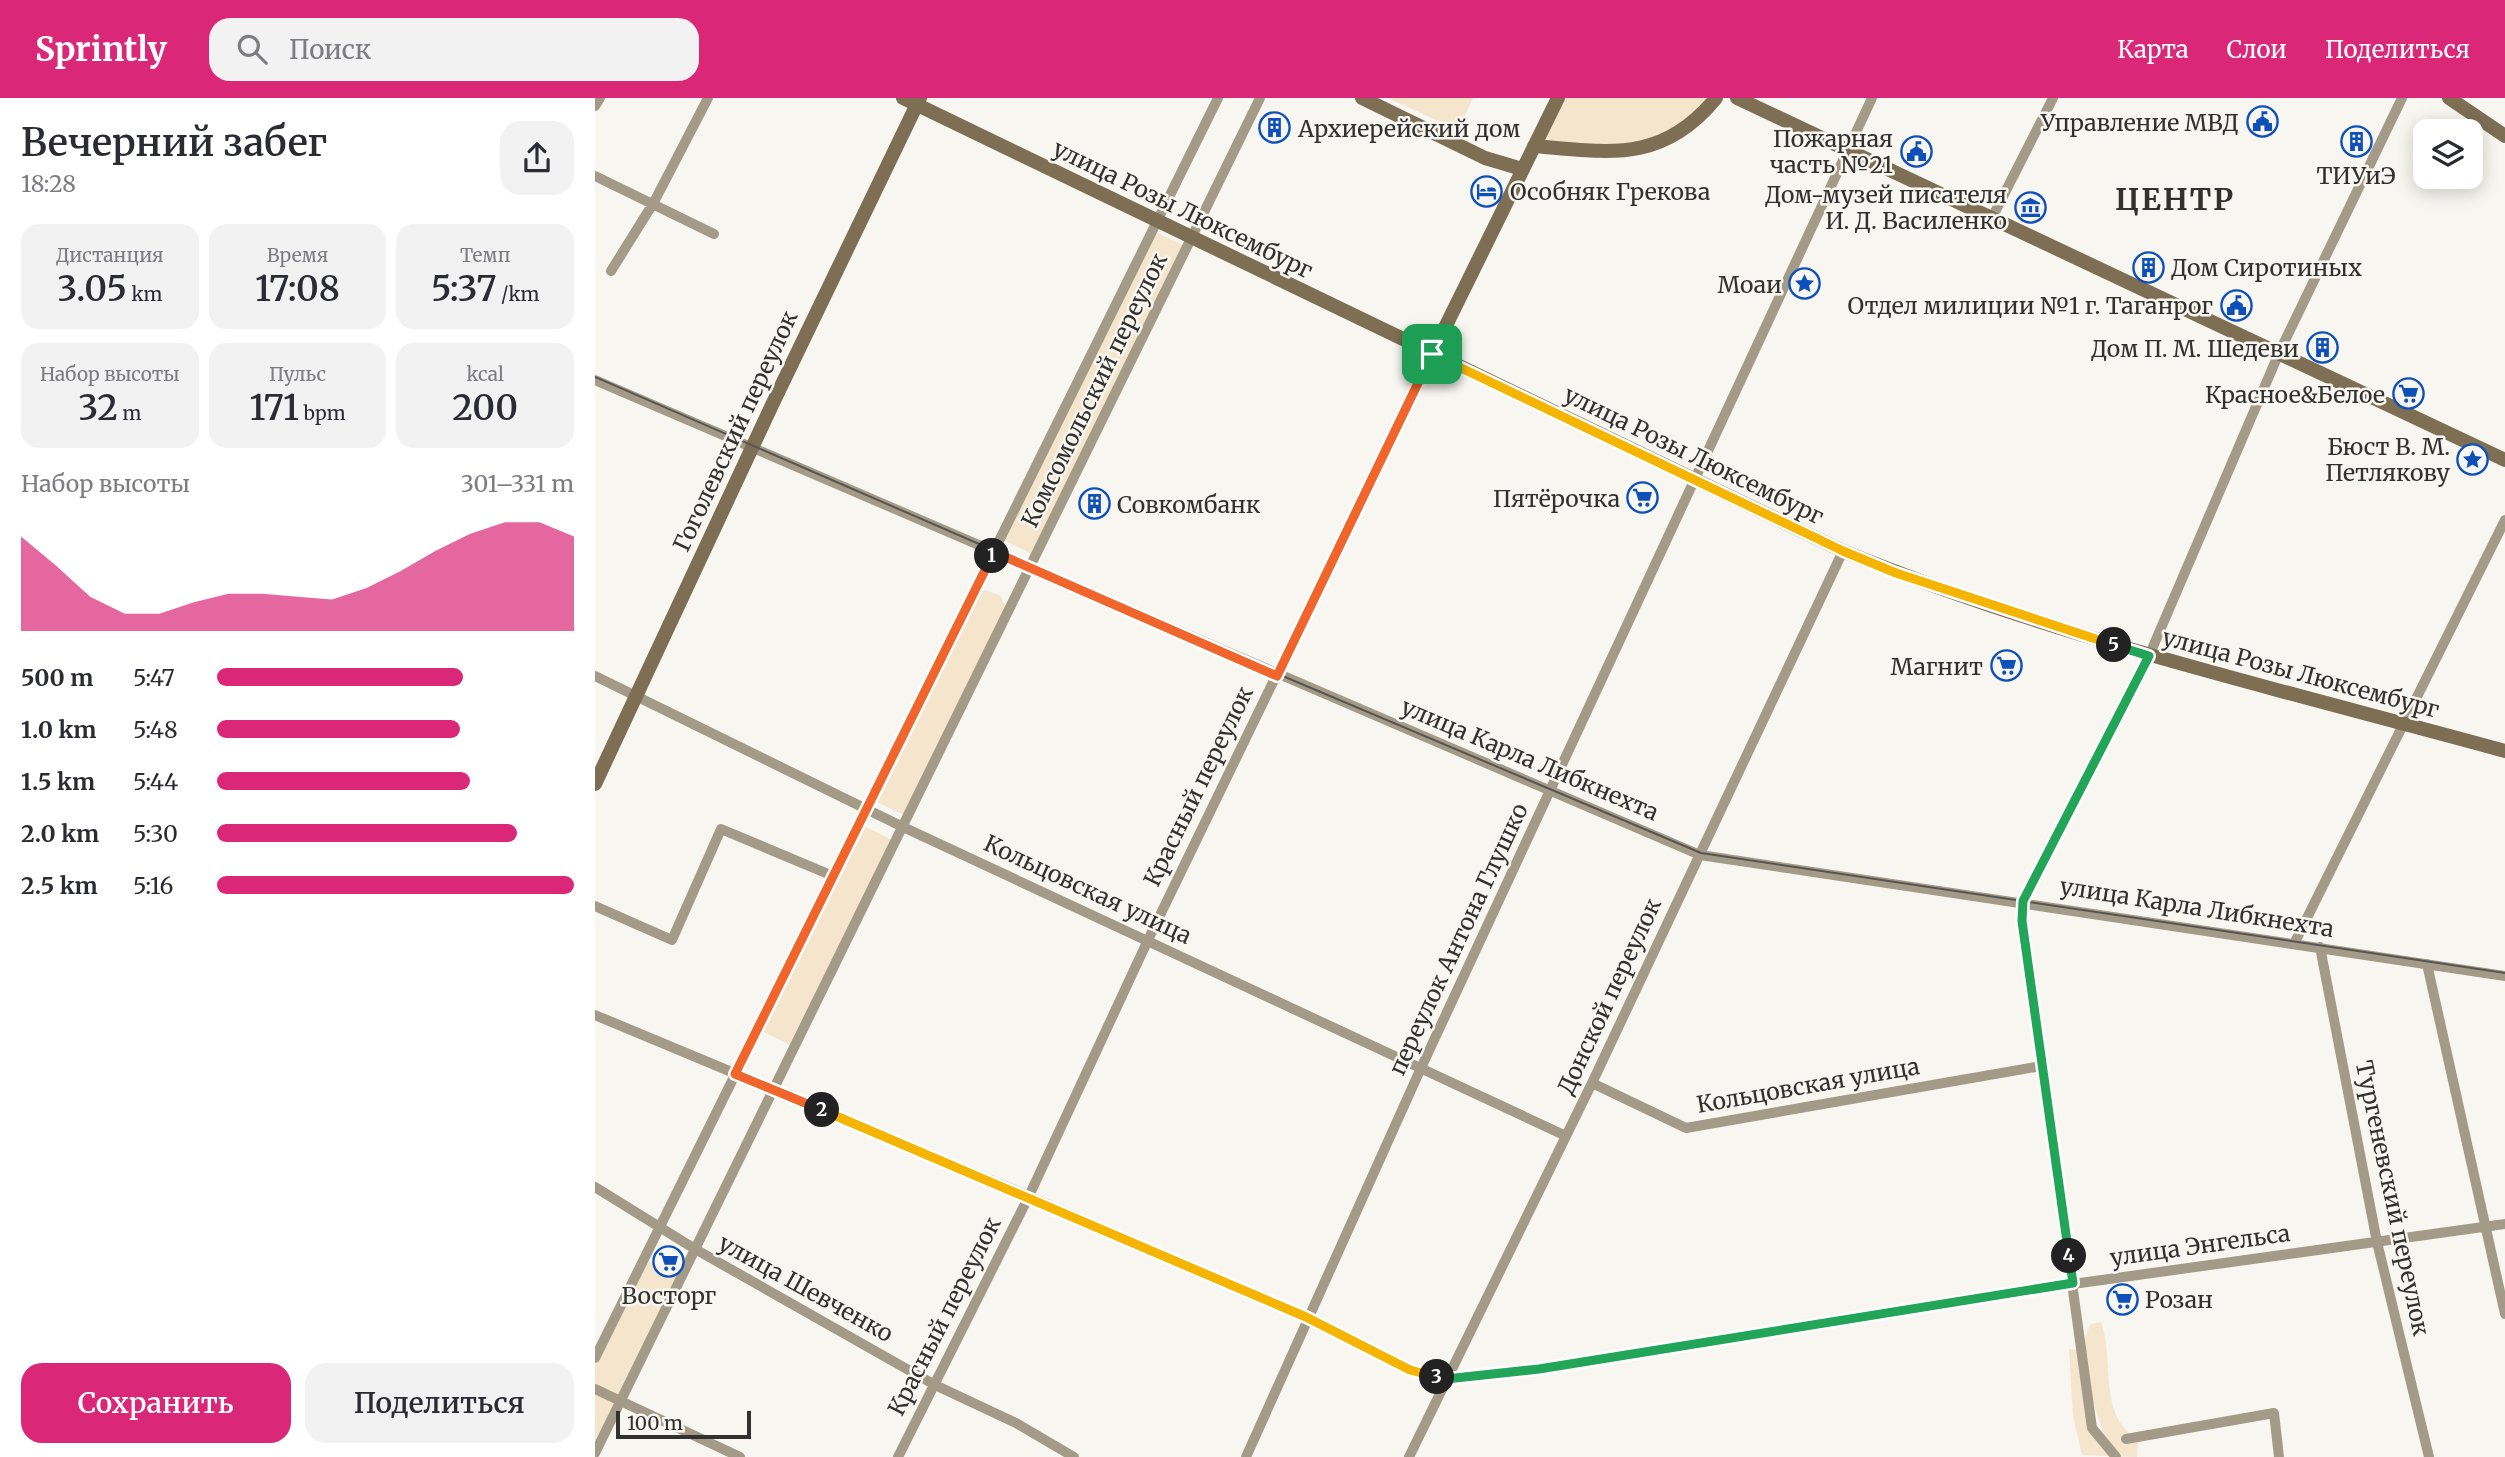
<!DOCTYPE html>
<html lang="ru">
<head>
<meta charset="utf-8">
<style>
  body { margin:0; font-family:Merriweather,serif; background:#f2f2f3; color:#2b2b33; height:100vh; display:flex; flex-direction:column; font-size:26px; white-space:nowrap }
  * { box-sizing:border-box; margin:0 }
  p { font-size:23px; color:#7c7c81 }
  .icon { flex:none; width:38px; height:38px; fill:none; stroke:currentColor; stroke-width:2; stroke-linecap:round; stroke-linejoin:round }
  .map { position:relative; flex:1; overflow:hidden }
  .drawer { display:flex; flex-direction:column; background:#fff; width:595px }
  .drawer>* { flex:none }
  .controls { position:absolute; left:1818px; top:21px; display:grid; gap:14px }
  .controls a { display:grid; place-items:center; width:70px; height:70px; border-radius:14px; background:#fff; box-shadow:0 4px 18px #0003; font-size:35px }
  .scale { position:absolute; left:21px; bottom:18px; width:135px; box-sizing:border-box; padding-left:7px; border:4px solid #32312f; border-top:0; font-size:19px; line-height:24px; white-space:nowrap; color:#32312f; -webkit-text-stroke:5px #f8f6f1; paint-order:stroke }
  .pin { position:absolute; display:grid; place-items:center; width:60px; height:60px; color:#fff; margin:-30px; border-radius:14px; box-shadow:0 4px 10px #0006 }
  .km { position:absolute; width:35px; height:35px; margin:-18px; border-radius:50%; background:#222; color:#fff; font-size:19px; line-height:35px; text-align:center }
  .round { display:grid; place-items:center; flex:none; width:74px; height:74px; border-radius:21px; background:#f2f2f3 }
  .headline { display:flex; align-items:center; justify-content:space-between; height:119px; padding:0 21px }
  h1 { font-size:38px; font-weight:600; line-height:52px }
  .figures { display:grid; grid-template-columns:repeat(3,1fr); gap:10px; height:119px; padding:7px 21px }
  .figures div { display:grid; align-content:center; border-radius:18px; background:#f2f2f3; text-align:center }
  .figures b { font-size:35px; font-weight:600 }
  .figures small { font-size:19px; font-weight:400 }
  .figures p { font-size:19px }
  .chart { height:196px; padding:14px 21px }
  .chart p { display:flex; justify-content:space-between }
  .chart svg { width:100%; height:126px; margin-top:7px; fill:#db2777; opacity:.7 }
  .button { display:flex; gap:14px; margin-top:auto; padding:14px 21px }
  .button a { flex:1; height:80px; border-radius:21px; background:#db2777; color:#fff; font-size:28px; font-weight:600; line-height:80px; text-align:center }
  .button a+a { background:#f2f2f3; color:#2b2b33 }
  ul { padding:0 21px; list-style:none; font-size:23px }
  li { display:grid; grid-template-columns:112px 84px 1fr; align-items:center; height:52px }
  li i { height:18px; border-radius:9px; background:#db2777 }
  header { display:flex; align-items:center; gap:42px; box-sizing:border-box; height:98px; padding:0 35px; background:#db2777; color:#fff }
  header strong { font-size:33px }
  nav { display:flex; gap:38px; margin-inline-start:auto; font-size:24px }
  .search { width:490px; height:63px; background:#f2f2f3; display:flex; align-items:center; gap:18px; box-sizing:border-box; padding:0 24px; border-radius:21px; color:#7c7c81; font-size:26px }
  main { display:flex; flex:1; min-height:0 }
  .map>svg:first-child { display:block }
  .green { fill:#f4e5cc }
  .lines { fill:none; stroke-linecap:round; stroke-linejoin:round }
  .street { stroke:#a49a88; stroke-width:10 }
  .secondary { stroke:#7d6e54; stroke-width:14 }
  .tram { stroke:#565552; stroke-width:2 }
  .split-1-casing { stroke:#fff; stroke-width:14 }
  .split-2-casing { stroke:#fff; stroke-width:14 }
  .split-3-casing { stroke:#fff; stroke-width:14 }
  .split-4-casing { stroke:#fff; stroke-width:14 }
  .split-5-casing { stroke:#fff; stroke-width:14 }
  .split-6-casing { stroke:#fff; stroke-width:14 }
  .split-1 { stroke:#f0652b; stroke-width:9 }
  .split-2 { stroke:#f0652b; stroke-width:9 }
  .split-3 { stroke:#f5b400; stroke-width:9 }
  .split-4 { stroke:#22a559; stroke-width:9 }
  .split-5 { stroke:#22a559; stroke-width:9 }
  .split-6 { stroke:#f5b400; stroke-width:9 }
  .labels { text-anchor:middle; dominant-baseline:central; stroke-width:5; stroke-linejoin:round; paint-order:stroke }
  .poi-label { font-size:23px; fill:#32312f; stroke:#f8f6f1; text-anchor:end }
  .street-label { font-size:23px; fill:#32312f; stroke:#f8f6f1 }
  .district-label { font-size:30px; font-weight:bold; letter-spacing:2px; fill:#32312f; stroke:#f8f6f1 }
</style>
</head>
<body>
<header>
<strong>Sprintly</strong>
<div class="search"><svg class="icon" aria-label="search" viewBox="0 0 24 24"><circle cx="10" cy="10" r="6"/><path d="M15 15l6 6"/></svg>Поиск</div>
<nav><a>Карта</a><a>Слои</a><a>Поделиться</a></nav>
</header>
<main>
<section class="drawer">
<div class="headline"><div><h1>Вечерний забег</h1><p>18:28</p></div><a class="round"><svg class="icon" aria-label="share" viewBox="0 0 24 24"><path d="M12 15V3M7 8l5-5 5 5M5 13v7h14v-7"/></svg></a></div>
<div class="figures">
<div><p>Дистанция</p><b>3.05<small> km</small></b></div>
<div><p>Время</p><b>17:08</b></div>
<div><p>Темп</p><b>5:37<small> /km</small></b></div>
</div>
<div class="figures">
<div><p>Набор высоты</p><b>32<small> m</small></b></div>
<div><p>Пульс</p><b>171<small> bpm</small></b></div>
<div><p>kcal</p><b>200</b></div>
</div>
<div class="chart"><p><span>Набор высоты</span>301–331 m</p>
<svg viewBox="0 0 160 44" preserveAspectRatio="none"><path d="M0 44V11L10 21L20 32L30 38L40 38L50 34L60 31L70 31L80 32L90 33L100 29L110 23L120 16L130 10L140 6L150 6L160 11V44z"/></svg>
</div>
<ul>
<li><b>500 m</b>5:47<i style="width:69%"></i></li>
<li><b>1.0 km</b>5:48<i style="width:68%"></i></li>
<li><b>1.5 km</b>5:44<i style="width:71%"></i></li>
<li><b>2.0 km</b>5:30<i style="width:84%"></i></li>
<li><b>2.5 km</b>5:16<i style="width:100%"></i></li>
</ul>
<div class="button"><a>Сохранить</a><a>Поделиться</a></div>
</section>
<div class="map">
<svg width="1910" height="1359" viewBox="0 0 1910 1359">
  <rect width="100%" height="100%" fill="#f8f6f1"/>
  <path class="green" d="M 793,0 L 878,0 L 863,32 Z
    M 969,0 L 1112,0 L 1084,29 L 1038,49 L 953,43 L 951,36 Z
    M 561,134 L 589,148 L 437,456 L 409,442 Z
    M 390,492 L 406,498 L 411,512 L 309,717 L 278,702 L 384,494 Z
    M 267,727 L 297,742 L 195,947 L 165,932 Z
    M 52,1163 L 83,1178 L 0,1344 L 0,1268 Z
    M 1506,1224 C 1520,1262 1502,1318 1543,1341 L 1542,1359 L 1487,1357 L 1478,1318 L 1474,1251 L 1482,1252 L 1498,1324 L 1509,1336 C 1500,1309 1479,1252 1496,1226 Z"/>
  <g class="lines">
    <path class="street" d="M 0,8 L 5,0
      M 0,78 L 119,136
      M 1397,120 L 1458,0
      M 16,173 L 59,104 L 113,0
      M 0,282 L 1105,757 L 1910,878
      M 0,578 L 308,729 L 971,1038
      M 0,808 L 77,842 L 126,731 L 238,778
      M 1700,844 L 1910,422
      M 1725,849 L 1782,1144 L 1834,1359
      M 1832,866 L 1910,1216
      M 0,917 L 434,1098 L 711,1219 L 815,1272 L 851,1281 L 944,1271 L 1478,1186 L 1910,1126
      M 997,985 L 1091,1030 L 1446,968
      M 0,1089 L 100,1151 L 340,1287 L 421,1325 L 479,1359
      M 0,1260 L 623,0
      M 0,1291 L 145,1359
      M 1531,1341 L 1679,1315 L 1684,1359
      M 0,1355 L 665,0
      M 303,1359 L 434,1098 L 553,842 L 837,256
      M 651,1359 L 826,970 L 1277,0
      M 814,1359 L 997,985 L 1248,453
      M 1521,1359 L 1497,1330 L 1427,823 L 1428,803 L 1554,558 L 1684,255 L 1807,0"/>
    <path class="secondary" d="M 308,0 L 1248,453 C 1461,540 1688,592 1910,653
      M 767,0 L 890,60 L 927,71
      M 1142,0 L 1910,362
      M 1854,0 L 1910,38
      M 939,48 C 1013,54 1067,66 1121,0
      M 837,256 L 963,0
      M 0,686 L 177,307 L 325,0"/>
    <path class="tram" d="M 0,279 L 683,576 L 1106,755 L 1910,875"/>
  </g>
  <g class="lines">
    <defs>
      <path id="split-1" d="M 397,458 L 399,454 L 682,578 L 837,256"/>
      <path id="split-2" d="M 227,1012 L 140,976 L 397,458"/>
      <path id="split-3" d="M 227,1012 L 711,1219 L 815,1272 L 842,1279"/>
      <path id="split-4" d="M 842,1279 L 851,1281 L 944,1271 L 1478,1185 L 1474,1158"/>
      <path id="split-5" d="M 1474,1158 L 1427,823 L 1428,803 L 1554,558 L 1519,547"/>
      <path id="split-6" d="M 837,256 L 1248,453 L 1301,475 L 1519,547"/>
    </defs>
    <use href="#split-1" class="split-1-casing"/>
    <use href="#split-2" class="split-2-casing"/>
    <use href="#split-3" class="split-3-casing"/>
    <use href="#split-4" class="split-4-casing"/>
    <use href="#split-5" class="split-5-casing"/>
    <use href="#split-6" class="split-6-casing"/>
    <use href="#split-1" class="split-1"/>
    <use href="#split-2" class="split-2"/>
    <use href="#split-3" class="split-3"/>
    <use href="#split-4" class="split-4"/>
    <use href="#split-5" class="split-5"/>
    <use href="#split-6" class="split-6"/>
  </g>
  <defs>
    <symbol id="civic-ring" viewBox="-11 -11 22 22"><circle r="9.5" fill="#f8f6f1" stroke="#0e4fba" stroke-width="1.5"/><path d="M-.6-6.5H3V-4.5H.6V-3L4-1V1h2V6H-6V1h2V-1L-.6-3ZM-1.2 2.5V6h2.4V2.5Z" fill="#0e4fba"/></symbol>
    <symbol id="building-ring" viewBox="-11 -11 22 22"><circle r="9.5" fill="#f8f6f1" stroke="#0e4fba" stroke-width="1.5"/><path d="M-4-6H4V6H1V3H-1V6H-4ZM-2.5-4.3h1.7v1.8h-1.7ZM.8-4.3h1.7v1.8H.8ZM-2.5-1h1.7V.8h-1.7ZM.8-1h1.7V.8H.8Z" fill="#0e4fba"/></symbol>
    <symbol id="hotel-ring" viewBox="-11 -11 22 22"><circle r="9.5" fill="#f8f6f1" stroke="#0e4fba" stroke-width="1.5"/><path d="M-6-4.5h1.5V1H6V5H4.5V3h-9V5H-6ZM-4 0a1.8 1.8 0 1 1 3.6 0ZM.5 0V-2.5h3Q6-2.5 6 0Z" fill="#0e4fba"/></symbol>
    <symbol id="museum-ring" viewBox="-11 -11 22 22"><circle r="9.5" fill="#f8f6f1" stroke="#0e4fba" stroke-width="1.5"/><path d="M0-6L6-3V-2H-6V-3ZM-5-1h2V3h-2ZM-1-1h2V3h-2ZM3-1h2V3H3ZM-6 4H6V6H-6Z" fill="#0e4fba"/></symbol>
    <symbol id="sight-ring" viewBox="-11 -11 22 22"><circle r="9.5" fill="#f8f6f1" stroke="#0e4fba" stroke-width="1.5"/><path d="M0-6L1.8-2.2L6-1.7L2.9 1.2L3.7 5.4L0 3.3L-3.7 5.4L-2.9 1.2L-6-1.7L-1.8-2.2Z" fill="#0e4fba"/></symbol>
    <symbol id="supermarket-ring" viewBox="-11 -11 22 22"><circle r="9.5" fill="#f8f6f1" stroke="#0e4fba" stroke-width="1.5"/><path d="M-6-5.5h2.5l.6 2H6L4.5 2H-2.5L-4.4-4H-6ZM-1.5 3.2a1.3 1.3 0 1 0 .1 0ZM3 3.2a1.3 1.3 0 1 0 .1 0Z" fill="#0e4fba"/></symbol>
  </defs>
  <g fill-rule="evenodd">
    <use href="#civic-ring" x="1650" y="6" width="35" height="35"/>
    <use href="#building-ring" x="662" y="12" width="35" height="35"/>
    <use href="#building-ring" x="1744" y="26" width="35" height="35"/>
    <use href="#civic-ring" x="1304" y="36" width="35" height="35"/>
    <use href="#hotel-ring" x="874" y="76" width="35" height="35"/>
    <use href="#museum-ring" x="1418" y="92" width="35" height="35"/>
    <use href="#building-ring" x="1536" y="152" width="35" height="35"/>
    <use href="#sight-ring" x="1192" y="168" width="35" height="35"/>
    <use href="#civic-ring" x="1624" y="190" width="35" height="35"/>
    <use href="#building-ring" x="1710" y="232" width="35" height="35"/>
    <use href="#supermarket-ring" x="1796" y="278" width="35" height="35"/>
    <use href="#sight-ring" x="1860" y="344" width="35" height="35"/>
    <use href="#supermarket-ring" x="1030" y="382" width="35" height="35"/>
    <use href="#building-ring" x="482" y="388" width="35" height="35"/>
    <use href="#supermarket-ring" x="1394" y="550" width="35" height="35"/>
    <use href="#supermarket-ring" x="56" y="1146" width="35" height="35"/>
    <use href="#supermarket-ring" x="1510" y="1184" width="35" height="35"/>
  </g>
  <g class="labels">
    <g class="poi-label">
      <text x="1644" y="24">Управление МВД</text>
      <text x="703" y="30" text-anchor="start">Архиерейский дом</text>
      <text x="1298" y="40">Пожарная<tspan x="1298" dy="26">часть №21</tspan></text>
      <text x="1761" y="77" text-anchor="middle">ТИУиЭ</text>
      <text x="915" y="93" text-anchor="start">Особняк Грекова</text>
      <text x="1412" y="96">Дом-музей писателя<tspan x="1412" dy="26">И. Д. Василенко</tspan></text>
      <text x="1576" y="169" text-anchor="start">Дом Сиротиных</text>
      <text x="1187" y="186">Моаи</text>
      <text x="1618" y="207">Отдел милиции №1 г. Таганрог</text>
      <text x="1704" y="250">Дом П. М. Шедеви</text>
      <text x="1790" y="296">Красное&amp;Белое</text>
      <text x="1855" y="348">Бюст В. М.<tspan x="1855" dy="26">Петлякову</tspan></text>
      <text x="1025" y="400">Пятёрочка</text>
      <text x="522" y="406" text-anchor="start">Совкомбанк</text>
      <text x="1388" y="568">Магнит</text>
      <text x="74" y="1197" text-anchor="middle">Восторг</text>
      <text x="1550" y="1201" text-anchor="start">Розан</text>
    </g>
    <g class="street-label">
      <text transform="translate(588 111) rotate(26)">улица Розы Люксембург</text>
      <text transform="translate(499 292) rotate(-64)">Комсомольский переулок</text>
      <text transform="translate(140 333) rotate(-65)">Гоголевский переулок</text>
      <text transform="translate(1099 357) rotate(26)">улица Розы Люксембург</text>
      <text transform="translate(1706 575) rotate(15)">улица Розы Люксембург</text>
      <text transform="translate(935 661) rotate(23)">улица Карла Либкнехта</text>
      <text transform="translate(603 688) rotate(-64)">Красный переулок</text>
      <text transform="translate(493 791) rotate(25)">Кольцовская улица</text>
      <text transform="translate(1602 809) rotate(9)">улица Карла Либкнехта</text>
      <text transform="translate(863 841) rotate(-65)">переулок Антона Глушко</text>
      <text transform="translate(1014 898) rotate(-65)">Донской переулок</text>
      <text transform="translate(1213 987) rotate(-10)">Кольцовская улица</text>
      <text transform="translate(1798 1100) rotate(78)">Тургеневский переулок</text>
      <text transform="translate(1605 1147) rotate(-8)">улица Энгельса</text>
      <text transform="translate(211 1190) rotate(29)">улица Шевченко</text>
      <text transform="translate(349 1218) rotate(-63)">Красный переулок</text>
    </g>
    <g class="district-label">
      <text x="1580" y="101">ЦЕНТР</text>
    </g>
  </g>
</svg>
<div class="controls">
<a><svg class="icon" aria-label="layers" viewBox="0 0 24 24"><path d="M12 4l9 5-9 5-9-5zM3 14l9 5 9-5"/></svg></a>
</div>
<div class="scale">100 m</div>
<div class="pin" style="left:837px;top:256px;background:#1e9e55"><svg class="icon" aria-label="arrive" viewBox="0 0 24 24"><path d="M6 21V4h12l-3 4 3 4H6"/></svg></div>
<b class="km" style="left:397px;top:458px">1</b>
<b class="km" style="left:227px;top:1012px">2</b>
<b class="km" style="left:842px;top:1279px">3</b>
<b class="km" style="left:1474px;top:1158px">4</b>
<b class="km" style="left:1519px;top:547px">5</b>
</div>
</main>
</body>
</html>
